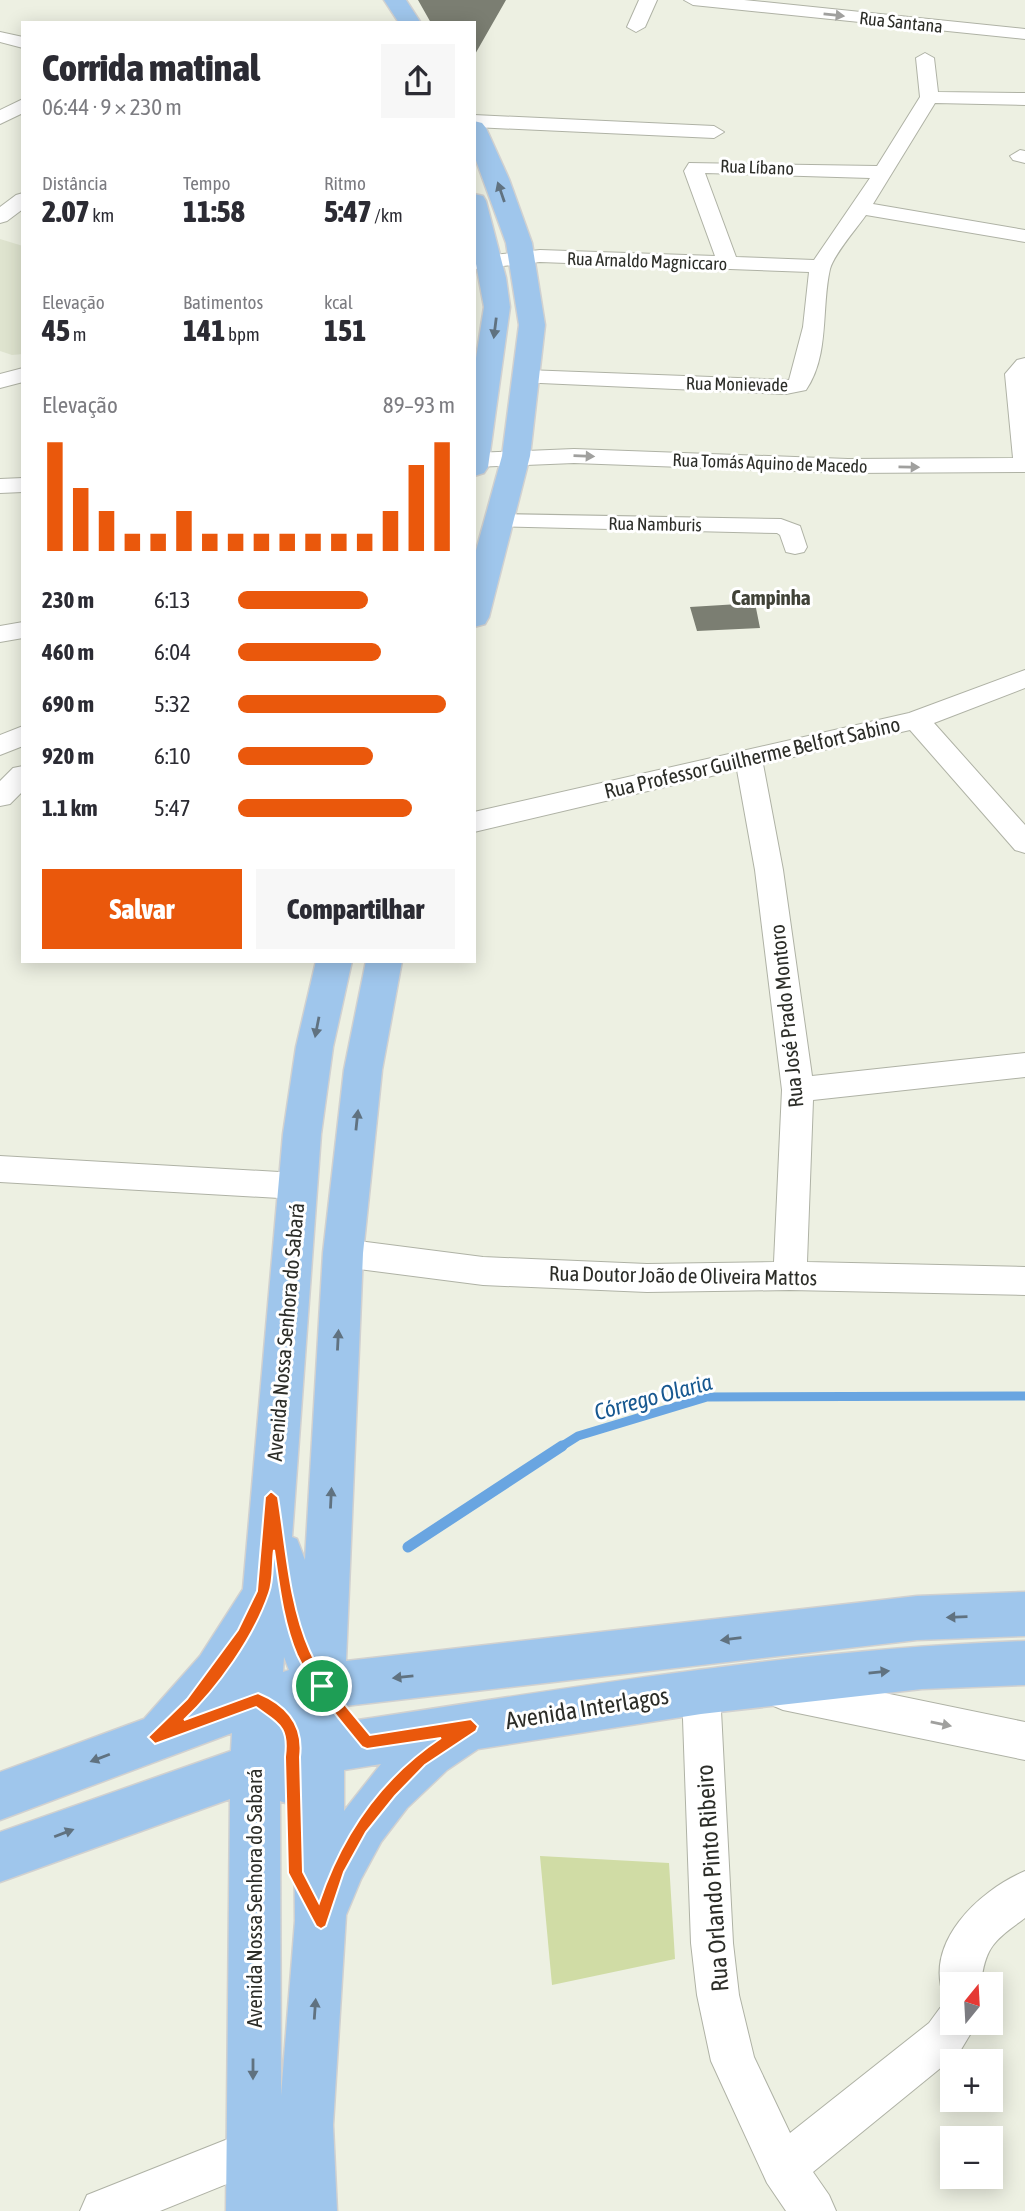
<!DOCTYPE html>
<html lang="pt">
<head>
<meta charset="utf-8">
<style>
  body { margin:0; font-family:"Asap Condensed",sans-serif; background:#f7f7f7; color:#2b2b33; height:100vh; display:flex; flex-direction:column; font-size:26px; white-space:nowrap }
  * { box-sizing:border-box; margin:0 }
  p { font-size:23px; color:#7c7c81 }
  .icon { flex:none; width:38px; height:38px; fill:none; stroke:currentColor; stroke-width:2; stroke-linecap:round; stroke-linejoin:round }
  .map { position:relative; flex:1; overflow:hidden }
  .panel { position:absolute; left:21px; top:21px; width:455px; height:942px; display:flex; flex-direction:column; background:#fff; border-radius:0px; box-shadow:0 4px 18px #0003 }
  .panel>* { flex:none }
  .needle { width:46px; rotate:18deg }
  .fabs { position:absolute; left:940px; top:1972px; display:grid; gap:14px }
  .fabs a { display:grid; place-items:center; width:63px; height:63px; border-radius:0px; background:#fff; box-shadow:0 4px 18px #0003; font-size:35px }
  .pin { position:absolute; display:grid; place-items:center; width:60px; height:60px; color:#fff; margin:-30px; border:4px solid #fff; border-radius:50%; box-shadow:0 2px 7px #0007 }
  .round { display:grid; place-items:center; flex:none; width:74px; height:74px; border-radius:0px; background:#f7f7f7 }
  .overview { display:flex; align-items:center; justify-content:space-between; height:119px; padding:0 21px }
  h1 { font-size:38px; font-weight:800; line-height:52px }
  .stats { display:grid; grid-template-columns:repeat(3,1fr); gap:10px; height:119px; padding:7px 21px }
  .stats div { display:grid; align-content:center }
  .stats b { font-size:30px; font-weight:800 }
  .stats small { font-size:19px; font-weight:400 }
  .stats p { font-size:19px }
  .chart { height:196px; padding:14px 21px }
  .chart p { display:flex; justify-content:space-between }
  .chart svg { width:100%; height:126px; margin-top:7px; stroke:#ea580c; stroke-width:6 }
  .cta { display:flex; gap:14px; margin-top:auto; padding:14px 21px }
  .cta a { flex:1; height:80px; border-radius:0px; background:#ea580c; color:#fff; font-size:28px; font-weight:800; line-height:80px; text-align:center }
  .cta a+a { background:#f7f7f7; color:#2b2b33 }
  ul { padding:0 21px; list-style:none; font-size:23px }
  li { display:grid; grid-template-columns:112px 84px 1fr; align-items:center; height:52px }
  li i { height:18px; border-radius:9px; background:#ea580c }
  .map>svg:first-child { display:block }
  .built { fill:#dfe4cf }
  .green { fill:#d0dca5 }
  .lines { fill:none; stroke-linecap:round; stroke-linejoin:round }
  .stream-far1 { stroke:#69a5e1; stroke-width:9 }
  .stream { stroke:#69a5e1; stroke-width:11 }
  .building { fill:#7b7e72 }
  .minor-casing { stroke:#afb2a5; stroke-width:2 }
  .major-casing { stroke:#d1d1d0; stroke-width:3 }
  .minor { fill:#fff; fill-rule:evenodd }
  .major { fill:#9fc6ec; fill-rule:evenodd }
  .oneway { fill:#a0a09e }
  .oneway2 { fill:#607280 }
  .route { fill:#ea580c; stroke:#fff; stroke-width:2; fill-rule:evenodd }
  .labels { text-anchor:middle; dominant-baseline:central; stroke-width:6; stroke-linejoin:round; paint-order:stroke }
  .far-street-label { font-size:18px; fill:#2c2d28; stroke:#fff }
  .far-quarter-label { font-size:21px; font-weight:bold; fill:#404237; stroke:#fff }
  .street-label { font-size:21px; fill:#2c2d28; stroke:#fff }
  .water-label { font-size:23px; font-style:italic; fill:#175890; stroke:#fff }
  .near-street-label { font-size:24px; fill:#2c2d28; stroke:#fff }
</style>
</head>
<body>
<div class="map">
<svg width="1025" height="2211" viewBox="0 0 1025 2211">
  <rect width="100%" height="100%" fill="#edf0e2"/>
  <path class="built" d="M 0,239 L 23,246 L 23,354 L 12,355 L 0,351 Z"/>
  <path class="green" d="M 540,1856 L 669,1863 L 675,1959 L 552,1985 Z"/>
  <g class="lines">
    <path class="stream-far1" d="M 559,1448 L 578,1436 L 707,1397 L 1025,1396"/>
    <path class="stream" d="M 408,1547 L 562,1446"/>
  </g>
  <path class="building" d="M 418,0 L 506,0 L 474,56 L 474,23 L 431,23 Z
    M 755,603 L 760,628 L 697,631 L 690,607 Z"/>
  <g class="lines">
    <defs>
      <path id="minor" d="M 639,0 L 657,0 L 645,27 L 636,32 L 627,27 Z
        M 684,0 L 744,0 L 1025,29 L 1025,39 L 693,5 Z
        M 0,32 L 23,37 L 23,48 L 0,42 Z
        M 925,53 L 934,58 L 938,92 L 1025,93 L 1025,105 L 935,103 L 873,204 L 1025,230 L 1025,242 L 866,215 C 857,228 834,254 830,269 C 821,308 830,355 806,390 L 786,394 L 518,382 L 515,377 L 518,372 L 526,370 L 789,380 L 803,327 L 809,272 L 540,262 L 474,269 L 474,257 L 540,250 L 715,256 L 684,171 L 689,163 L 877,166 L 920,97 L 916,58 ZM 705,173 L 870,178 L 814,260 L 736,257 Z
        M 23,99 L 23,113 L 0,124 L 0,110 Z
        M 474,115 L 714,126 L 724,132 L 714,138 L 474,127 Z
        M 1020,150 L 1025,151 L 1025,163 L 1013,160 L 1010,156 Z
        M 23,193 L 23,209 L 7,221 L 0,223 L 0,207 L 16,195 Z
        M 1025,358 L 1025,472 L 848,473 L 574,463 L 474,467 L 474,453 L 574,449 L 848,459 L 1013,458 L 1005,374 L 1017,360 Z
        M 23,368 L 23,382 L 0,388 L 0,374 Z
        M 23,478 L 23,492 L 0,493 L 0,479 Z
        M 501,514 L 781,519 L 800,526 L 807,547 L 804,552 L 795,554 L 786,552 L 780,535 L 777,533 L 492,526 L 489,521 L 492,516 Z
        M 23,622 L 23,638 L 0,642 L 0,626 Z
        M 1025,670 L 1025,688 L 934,723 L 1025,825 L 1025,853 L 1015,850 L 910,730 L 763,764 L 783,870 L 812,1076 L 1025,1053 L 1025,1077 L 813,1100 L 807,1262 L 1025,1267 L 1025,1295 L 790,1290 L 647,1292 L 483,1285 L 343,1267 L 331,1263 L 326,1253 L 331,1243 L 343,1239 L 483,1257 L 647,1264 L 774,1262 L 782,1090 L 755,870 L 737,770 L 474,832 L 474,812 L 909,713 Z
        M 23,726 L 23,746 L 0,755 L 0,735 Z
        M 23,766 L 23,791 L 10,804 L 0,806 L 0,781 L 13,768 Z
        M 0,1156 L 296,1173 L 307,1177 L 312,1186 L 307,1195 L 296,1199 L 0,1182 Z
        M 701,1672 L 715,1678 L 720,1691 L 733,1943 L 739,1995 L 754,2057 L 790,2133 L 929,2023 L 940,2008 L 952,2003 L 952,2023 L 977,2023 L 959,2053 L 813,2172 L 829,2195 L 836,2211 L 786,2211 L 767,2183 L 711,2061 L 697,1995 L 691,1943 L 682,1691 L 687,1678 Z
        M 783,1672 L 1025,1722 L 1025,1760 L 783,1710 L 769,1704 L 764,1691 L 769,1678 Z
        M 1025,1871 L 1025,1918 C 995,1940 985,1946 981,1984 L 952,1984 L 952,2002 L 945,1999 C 922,1944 978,1891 1025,1871 Z
        M 253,2129 L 269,2135 L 275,2151 L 269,2167 L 160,2211 L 80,2211 L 87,2195 Z"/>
      <path id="major" d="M 384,0 L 406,0 L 421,23 L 399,23 Z
        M 474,121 L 482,123 L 486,128 L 509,179 L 532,243 L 545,325 L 530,456 L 489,617 L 485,624 L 474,627 L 474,558 L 502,456 L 519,325 L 506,243 L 474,155 Z
        M 474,194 L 483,196 L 486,201 L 506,278 L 510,307 L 488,467 L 484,473 L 474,476 L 474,371 L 484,307 L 474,253 Z
        M 316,961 L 352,961 L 333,1047 L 321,1134 L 292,1537 L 297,1539 L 305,1560 L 323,1253 L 344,1070 L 366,961 L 402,961 L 382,1070 L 363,1253 L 346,1661 L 917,1596 L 1025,1592 L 1025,1636 L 917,1640 L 345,1706 L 345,1722 C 571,1688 796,1649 1025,1641 L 1025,1685 L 922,1689 L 701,1714 L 478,1749 L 447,1770 L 407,1808 L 381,1842 L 361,1879 L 346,1915 L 333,2125 L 337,2211 L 226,2211 L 230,1799 L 0,1882 L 0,1832 L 231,1751 L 232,1733 L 0,1820 L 0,1772 L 144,1719 L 200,1656 L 243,1589 L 283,1134 L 296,1047 ZM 284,1657 L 289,1670 L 283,1672 ZM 381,1764 L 344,1811 L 344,1770 ZM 280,1801 L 294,1806 L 295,1921 L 281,2096 Z"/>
    </defs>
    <use href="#minor" class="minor-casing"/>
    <use href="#major" class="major-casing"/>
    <use href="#minor" class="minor"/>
    <use href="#major" class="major"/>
  </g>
  <defs><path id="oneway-solid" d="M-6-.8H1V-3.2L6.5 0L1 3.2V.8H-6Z" transform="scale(1.75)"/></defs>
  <g class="oneway">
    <use href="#oneway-solid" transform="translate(834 15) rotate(6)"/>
    <use href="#oneway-solid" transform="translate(584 456) rotate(2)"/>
    <use href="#oneway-solid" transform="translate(909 467) rotate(1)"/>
    <use href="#oneway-solid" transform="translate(941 1724) rotate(11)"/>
  </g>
  <g class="oneway2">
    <use href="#oneway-solid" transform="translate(501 192) rotate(-109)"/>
    <use href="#oneway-solid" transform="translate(495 328) rotate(97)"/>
    <use href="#oneway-solid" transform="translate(317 1027) rotate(101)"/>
    <use href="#oneway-solid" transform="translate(357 1120) rotate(-84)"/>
    <use href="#oneway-solid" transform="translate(338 1340) rotate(-87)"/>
    <use href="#oneway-solid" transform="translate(331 1498) rotate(-87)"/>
    <use href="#oneway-solid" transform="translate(957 1617) rotate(178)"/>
    <use href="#oneway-solid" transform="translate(731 1639) rotate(173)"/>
    <use href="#oneway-solid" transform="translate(879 1672) rotate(-6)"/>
    <use href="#oneway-solid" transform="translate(403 1677) rotate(174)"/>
    <use href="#oneway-solid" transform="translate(100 1758) rotate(159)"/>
    <use href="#oneway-solid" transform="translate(64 1833) rotate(-21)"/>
    <use href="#oneway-solid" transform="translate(315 2009) rotate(-86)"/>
    <use href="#oneway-solid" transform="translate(253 2069) rotate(90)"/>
  </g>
  <path class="route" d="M 271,1491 L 278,1497 C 286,1546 289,1604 310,1651 C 324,1682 348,1708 370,1735 L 471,1719 L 478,1726 L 476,1731 L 425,1765 L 395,1796 L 366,1832 L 344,1872 L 326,1926 L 321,1929 L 316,1926 L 288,1873 L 285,1757 C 289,1726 279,1724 256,1707 L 155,1744 L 148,1737 L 187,1699 L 238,1630 L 257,1591 L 265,1497 ZM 274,1550 C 279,1584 283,1622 297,1655 C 313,1689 338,1718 362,1747 L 367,1749 L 441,1738 C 381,1778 342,1834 319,1903 L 303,1872 L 300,1757 C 304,1725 287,1705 258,1693 L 184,1720 C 218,1688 254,1637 269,1593 C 274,1580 272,1563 274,1550 Z"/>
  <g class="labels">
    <g class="far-street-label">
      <text transform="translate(901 22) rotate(6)">Rua Santana</text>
      <text transform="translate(757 167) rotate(2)">Rua Líbano</text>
      <text transform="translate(647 261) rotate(2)">Rua Arnaldo Magniccaro</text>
      <text transform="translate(737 384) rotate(1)">Rua Monievade</text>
      <text transform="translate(770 463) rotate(2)">Rua Tomás Aquino de Macedo</text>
      <text transform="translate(655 524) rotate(1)">Rua Namburis</text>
    </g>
    <g class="far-quarter-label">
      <text x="771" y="597">Campinha</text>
    </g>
    <g class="street-label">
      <text transform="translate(752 757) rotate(-13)">Rua Professor Guilherme Belfort Sabino</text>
      <text transform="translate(786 1016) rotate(-96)">Rua José Prado Montoro</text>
      <text transform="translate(683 1275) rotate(1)">Rua Doutor João de Oliveira Mattos</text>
      <text transform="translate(285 1332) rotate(-85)">Avenida Nossa Senhora do Sabará</text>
      <text transform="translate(254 1898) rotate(-90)">Avenida Nossa Senhora do Sabará</text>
    </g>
    <g class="water-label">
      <text transform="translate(653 1397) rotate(-15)">Córrego Olaria</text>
    </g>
    <g class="near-street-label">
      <text transform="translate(587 1708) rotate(-9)">Avenida Interlagos</text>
      <text transform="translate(712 1878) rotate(-94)">Rua Orlando Pinto Ribeiro</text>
    </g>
  </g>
</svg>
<div class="fabs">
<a><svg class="needle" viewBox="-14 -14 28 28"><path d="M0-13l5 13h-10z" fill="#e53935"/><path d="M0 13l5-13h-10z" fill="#7c7c81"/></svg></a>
<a>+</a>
<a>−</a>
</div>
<div class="pin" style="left:322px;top:1686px;background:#1e9e55"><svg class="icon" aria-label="arrive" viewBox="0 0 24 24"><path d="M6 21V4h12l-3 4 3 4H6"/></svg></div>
<section class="panel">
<div class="overview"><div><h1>Corrida matinal</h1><p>06:44 · 9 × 230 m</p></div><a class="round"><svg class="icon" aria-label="share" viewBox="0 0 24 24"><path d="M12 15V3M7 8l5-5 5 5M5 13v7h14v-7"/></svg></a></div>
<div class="stats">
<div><p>Distância</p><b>2.07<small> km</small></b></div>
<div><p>Tempo</p><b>11:58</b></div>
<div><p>Ritmo</p><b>5:47<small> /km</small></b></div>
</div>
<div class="stats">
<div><p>Elevação</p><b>45<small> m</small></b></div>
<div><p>Batimentos</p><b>141<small> bpm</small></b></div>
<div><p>kcal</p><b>151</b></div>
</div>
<div class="chart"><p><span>Elevação</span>89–93 m</p>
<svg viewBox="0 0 160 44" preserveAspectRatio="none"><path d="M5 44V6M15 44V22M25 44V30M35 44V38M45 44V38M55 44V30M65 44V38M75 44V38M85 44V38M95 44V38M105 44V38M115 44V38M125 44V38M135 44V30M145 44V14M155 44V6"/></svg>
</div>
<ul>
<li><b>230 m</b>6:13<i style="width:60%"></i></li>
<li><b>460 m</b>6:04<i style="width:66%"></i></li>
<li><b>690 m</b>5:32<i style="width:96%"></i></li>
<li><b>920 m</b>6:10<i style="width:62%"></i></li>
<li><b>1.1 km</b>5:47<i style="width:80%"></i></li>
</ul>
<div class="cta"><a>Salvar</a><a>Compartilhar</a></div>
</section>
</div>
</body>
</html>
